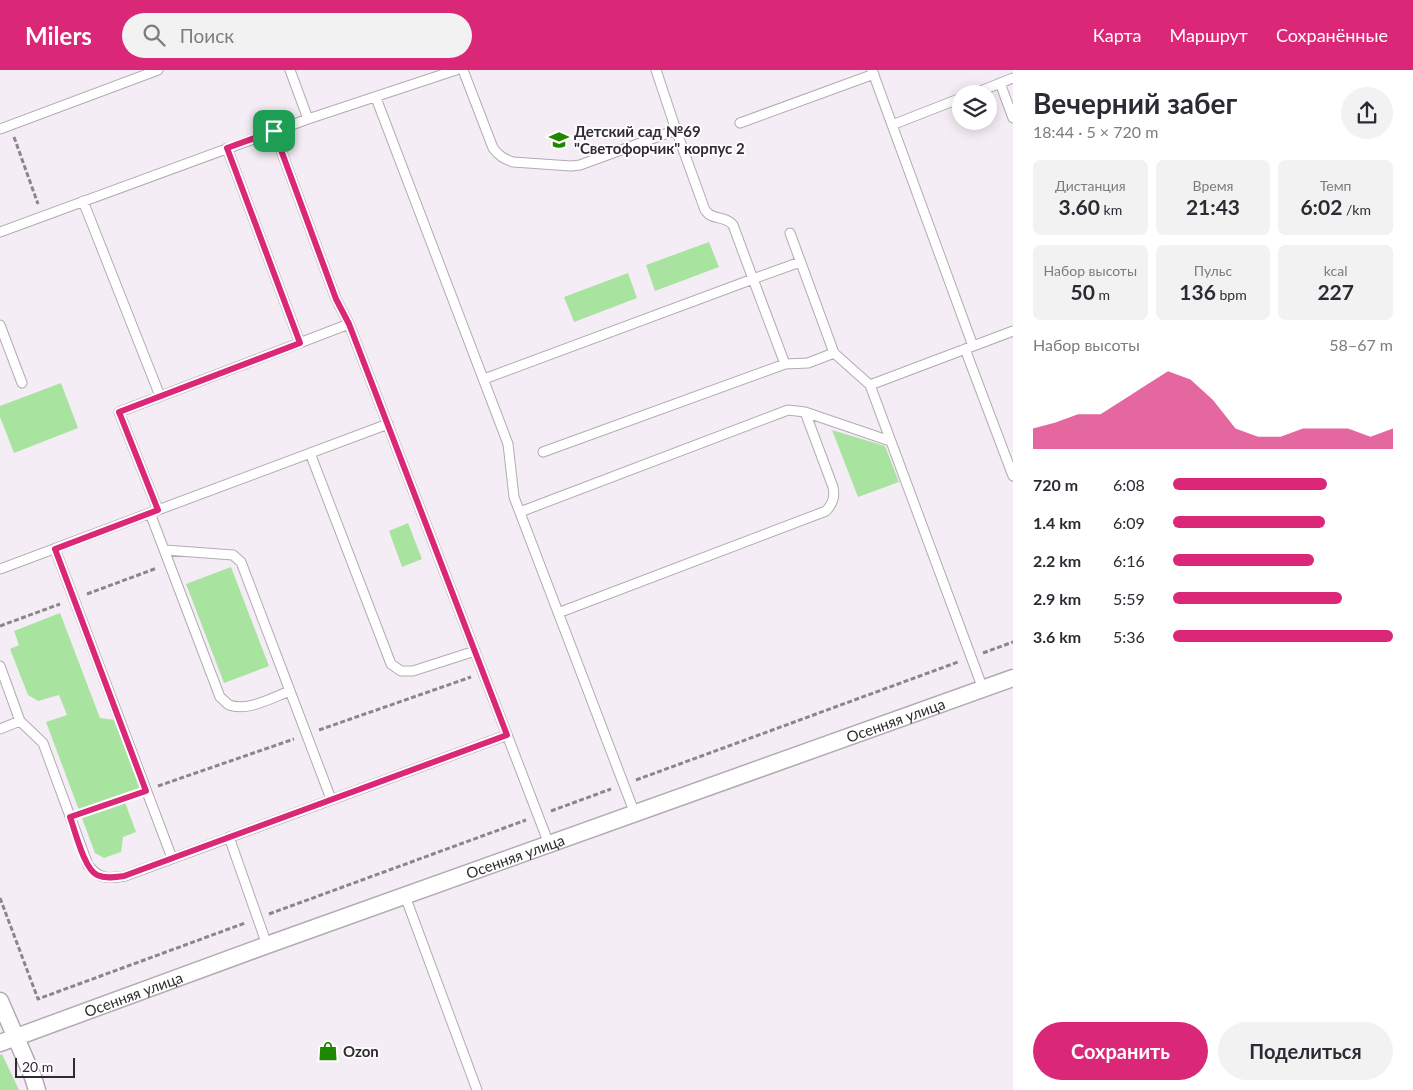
<!DOCTYPE html>
<html lang="ru">
<head>
<meta charset="utf-8">
<style>
  body { margin:0; font-family:Lato,sans-serif; background:#f2f2f3; color:#2b2b33; height:100vh; display:flex; flex-direction:column; font-size:19px; white-space:nowrap }
  * { box-sizing:border-box; margin:0 }
  p { font-size:16px; color:#7c7c81 }
  .icon { flex:none; width:28px; height:28px; fill:none; stroke:currentColor; stroke-width:2; stroke-linecap:round; stroke-linejoin:round }
  .map { position:relative; flex:1; overflow:hidden }
  .sheet { display:flex; flex-direction:column; background:#fff; width:400px }
  .sheet>* { flex:none }
  .fabs { position:absolute; left:952px; top:15px; display:grid; gap:10px }
  .fabs a { display:grid; place-items:center; width:45px; height:45px; border-radius:50%; background:#fff; box-shadow:0 2px 12px #0003; font-size:25px }
  .scale { position:absolute; left:15px; bottom:12px; width:60px; box-sizing:border-box; padding-left:5px; border:2px solid #2f2c2f; border-top:0; font-size:14px; line-height:18px; white-space:nowrap; color:#2f2c2f; -webkit-text-stroke:4px #fffcff; paint-order:stroke }
  .pin { position:absolute; display:grid; place-items:center; width:42px; height:42px; color:#fff; margin:-21px; border-radius:10px; box-shadow:0 2px 8px #0006 }
  .round { display:grid; place-items:center; flex:none; width:52px; height:52px; border-radius:26px; background:#f2f2f3 }
  .summary { display:flex; align-items:center; justify-content:space-between; height:85px; padding:0 20px }
  h1 { font-size:28px; font-weight:700; line-height:38px }
  .figures { display:grid; grid-template-columns:repeat(3,1fr); gap:8px; height:85px; padding:5px 20px }
  .figures div { display:grid; align-content:center; border-radius:8px; background:#f2f2f3; text-align:center }
  .figures b { font-size:21px; font-weight:700 }
  .figures small { font-size:14px; font-weight:400 }
  .figures p { font-size:14px }
  .chart { height:140px; padding:10px 20px }
  .chart p { display:flex; justify-content:space-between }
  .chart svg { width:100%; height:90px; margin-top:5px; fill:#db2777; opacity:.7 }
  .button { display:flex; gap:10px; margin-top:auto; padding:10px 20px }
  .button a { flex:1; height:58px; border-radius:30px; background:#db2777; color:#fff; font-size:20px; font-weight:700; line-height:58px; text-align:center }
  .button a+a { background:#f2f2f3; color:#2b2b33 }
  ul { padding:0 20px; list-style:none; font-size:16px }
  li { display:grid; grid-template-columns:80px 60px 1fr; align-items:center; height:38px }
  li i { height:12px; border-radius:6px; background:#db2777 }
  header { display:flex; align-items:center; gap:30px; box-sizing:border-box; height:70px; padding:0 25px; background:#db2777; color:#fff }
  header strong { font-size:24px }
  nav { display:flex; gap:28px; margin-inline-start:auto; font-size:18px }
  .search { width:350px; height:45px; background:#f2f2f3; display:flex; align-items:center; gap:12px; box-sizing:border-box; padding:0 18px; border-radius:28px; color:#7c7c81; font-size:19px }
  main { display:flex; flex:1; min-height:0 }
  .map>svg:first-child { display:block }
  .green { fill:#a9e3a0 }
  .lines { fill:none; stroke-linecap:round; stroke-linejoin:round }
  .service-casing { stroke:#b3abb3; stroke-width:11 }
  .minor-casing { stroke:#b3abb3; stroke-width:19 }
  .path { stroke:#8c868c; stroke-width:3; stroke-dasharray:5 2.5; stroke-linecap:butt }
  .service { stroke:#fff; stroke-width:9 }
  .minor { stroke:#fff; stroke-width:16 }
  .route-casing { stroke:#fff; stroke-width:10 }
  .route { stroke:#db2777; stroke-width:6 }
  .labels { text-anchor:middle; dominant-baseline:central; stroke-width:4; stroke-linejoin:round; paint-order:stroke }
  .poi-label { font-size:15px; font-weight:bold; fill:#2f2c2f; stroke:#fffcff; text-anchor:start }
  .street-label { font-size:15px; fill:#2f2c2f; stroke:#fffcff }
</style>
</head>
<body>
<header>
<strong>Milers</strong>
<div class="search"><svg class="icon" aria-label="search" viewBox="0 0 24 24"><circle cx="10" cy="10" r="6"/><path d="M15 15l6 6"/></svg>Поиск</div>
<nav><a>Карта</a><a>Маршрут</a><a>Сохранённые</a></nav>
</header>
<main>
<div class="map">
<svg width="1013" height="1020" viewBox="0 0 1013 1020">
  <rect width="100%" height="100%" fill="#f5edf5"/>
  <path class="green" d="M 709,172 L 719,197 L 655,221 L 646,195 Z
    M 628,203 L 637,228 L 574,252 L 564,227 Z
    M 61,313 L 78,358 L 14,383 L 0,347 L 0,336 Z
    M 832,360 L 885,376 L 899,412 L 858,427 Z
    M 408,453 L 422,489 L 402,497 L 389,461 Z
    M 231,497 L 269,596 L 224,613 L 186,514 Z
    M 60,543 L 100,648 L 115,650 L 140,718 L 122,724 L 136,762 L 123,767 L 121,782 L 104,788 L 95,783 L 46,652 L 67,645 L 59,625 L 38,631 L 28,625 L 10,579 L 19,575 L 14,561 Z
    M 2,984 L 19,1020 L 0,1020 L 0,985 Z"/>
  <g class="lines">
    <defs>
      <path id="service" d="M 290,0 L 308,49
        M 463,0 L 493,78 C 499,86 504,89 513,92 L 571,96 L 580,95 L 676,60 L 705,140 C 712,151 725,145 733,155 L 753,209 L 800,192
        M 656,0 L 676,60
        M 872,0 L 973,276
        M 1000,13 L 1013,48
        M 973,24 L 1013,8
        M 376,28 L 508,374 L 514,427 L 635,744
        M 740,53 L 874,4
        M 892,55 L 961,28
        M 0,59 L 158,0
        M 274,61 L 336,229 L 349,254 L 549,774
        M 227,78 L 300,273
        M 83,131 L 160,326
        M 0,162 L 308,49 L 456,0
        M 790,163 L 834,283
        M 0,255 L 22,313
        M 965,279 L 1013,406
        M 484,309 L 753,209 L 785,294
        M 870,315 L 1013,261
        M 543,382 L 785,294 L 808,293 L 834,283 L 870,315 L 983,619
        M 310,383 L 391,594 L 401,601 L 413,601 L 475,581
        M 158,440 L 119,342 L 349,254
        M 520,442 L 788,340 L 805,342 L 890,371
        M 150,443 L 220,627 C 223,629 226,633 229,635 C 248,642 273,627 290,621 L 241,492 L 233,485 L 165,480
        M 55,479 L 172,788
        M 0,499 L 388,354
        M 558,543 L 826,441 C 833,433 835,427 833,417 L 805,342
        M 0,596 L 20,651 L 0,659
        M 290,621 L 331,729
        M 20,651 L 43,673 L 88,795 C 99,809 107,809 125,806 L 507,665
        M 229,767 L 267,875
        M 405,826 L 477,1020"/>
      <g id="minor">
        <path d="M 0,931 L 33,1007 L 37,1020"/>
        <path id="s1" d="M 0,973 L 267,875 L 1013,608"/>
      </g>
    </defs>
    <use href="#service" class="service-casing"/>
    <use href="#minor" class="minor-casing"/>
    <path class="path" d="M 14,67 L 38,134
      M 87,524 L 157,498
      M 0,556 L 60,534
      M 983,583 L 1013,572
      M 319,660 L 471,607
      M 636,710 L 958,592
      M 158,716 L 294,669
      M 551,741 L 611,719
      M 83,743 L 134,725
      M 0,828 L 38,929 L 245,853
      M 269,844 L 526,750"/>
    <use href="#service" class="service"/>
    <use href="#minor" class="minor"/>
  </g>
  <g class="lines">
    <defs>
      <path id="route" d="M 274,61 L 336,229 L 349,254 L 507,665 L 124,806 C 115,807 106,809 97,805 C 84,799 75,760 70,747 L 146,721 L 55,479 L 158,440 L 119,342 L 300,273 L 227,78 Z"/>
    </defs>
    <use href="#route" class="route-casing"/>
    <use href="#route" class="route"/>
  </g>
  <defs>
    <symbol id="school-bare" viewBox="-9 -9 18 18"><path d="M0-5L7-2L0 1L-7-2ZM-4 1L0 2.5L4 1V4Q0 6-4 4Z" fill="#1d8800" stroke="#fffcff" stroke-width="2.5" paint-order="stroke"/></symbol>
    <symbol id="shop-bare" viewBox="-9 -9 18 18"><path d="M-5-2.5h2.3a2.7 3.5 0 0 1 5.4 0H5L5.5 6h-11ZM-1.5-2.5h3a1.5 2.3 0 0 0-3 0Z" fill="#1d8800" stroke="#fffcff" stroke-width="2.5" paint-order="stroke"/></symbol>
  </defs>
  <g fill-rule="evenodd">
    <use href="#school-bare" x="545" y="56" width="28" height="28"/>
    <use href="#shop-bare" x="314" y="967" width="28" height="28"/>
  </g>
  <g class="labels">
    <g class="poi-label">
      <text x="574" y="61">Детский сад №69<tspan x="574" dy="17">"Светофорчик" корпус 2</tspan></text>
      <text x="343" y="981">Ozon</text>
    </g>
    <g class="street-label">
      <text stroke="none"><textPath href="#s1" startOffset="952">Осенняя улица</textPath></text>
      <text stroke="none"><textPath href="#s1" startOffset="548">Осенняя улица</textPath></text>
      <text stroke="none"><textPath href="#s1" startOffset="142">Осенняя улица</textPath></text>
    </g>
  </g>
</svg>
<div class="fabs">
<a><svg class="icon" aria-label="layers" viewBox="0 0 24 24"><path d="M12 4l9 5-9 5-9-5zM3 14l9 5 9-5"/></svg></a>
</div>
<div class="scale">20 m</div>
<div class="pin" style="left:274px;top:61px;background:#1e9e55"><svg class="icon" aria-label="arrive" viewBox="0 0 24 24"><path d="M6 21V4h12l-3 4 3 4H6"/></svg></div>
</div>
<section class="sheet">
<div class="summary"><div><h1>Вечерний забег</h1><p>18:44 · 5 × 720 m</p></div><a class="round"><svg class="icon" aria-label="share" viewBox="0 0 24 24"><path d="M12 15V3M7 8l5-5 5 5M5 13v7h14v-7"/></svg></a></div>
<div class="figures">
<div><p>Дистанция</p><b>3.60<small> km</small></b></div>
<div><p>Время</p><b>21:43</b></div>
<div><p>Темп</p><b>6:02<small> /km</small></b></div>
</div>
<div class="figures">
<div><p>Набор высоты</p><b>50<small> m</small></b></div>
<div><p>Пульс</p><b>136<small> bpm</small></b></div>
<div><p>kcal</p><b>227</b></div>
</div>
<div class="chart"><p><span>Набор высоты</span>58–67 m</p>
<svg viewBox="0 0 160 44" preserveAspectRatio="none"><path d="M0 44V34L10 31L20 27L30 27L40 20L50 13L60 6L70 10L80 20L90 34L100 38L110 38L120 34L130 34L140 34L150 38L160 34V44z"/></svg>
</div>
<ul>
<li><b>720 m</b>6:08<i style="width:70%"></i></li>
<li><b>1.4 km</b>6:09<i style="width:69%"></i></li>
<li><b>2.2 km</b>6:16<i style="width:64%"></i></li>
<li><b>2.9 km</b>5:59<i style="width:77%"></i></li>
<li><b>3.6 km</b>5:36<i style="width:100%"></i></li>
</ul>
<div class="button"><a>Сохранить</a><a>Поделиться</a></div>
</section>
</main>
</body>
</html>
